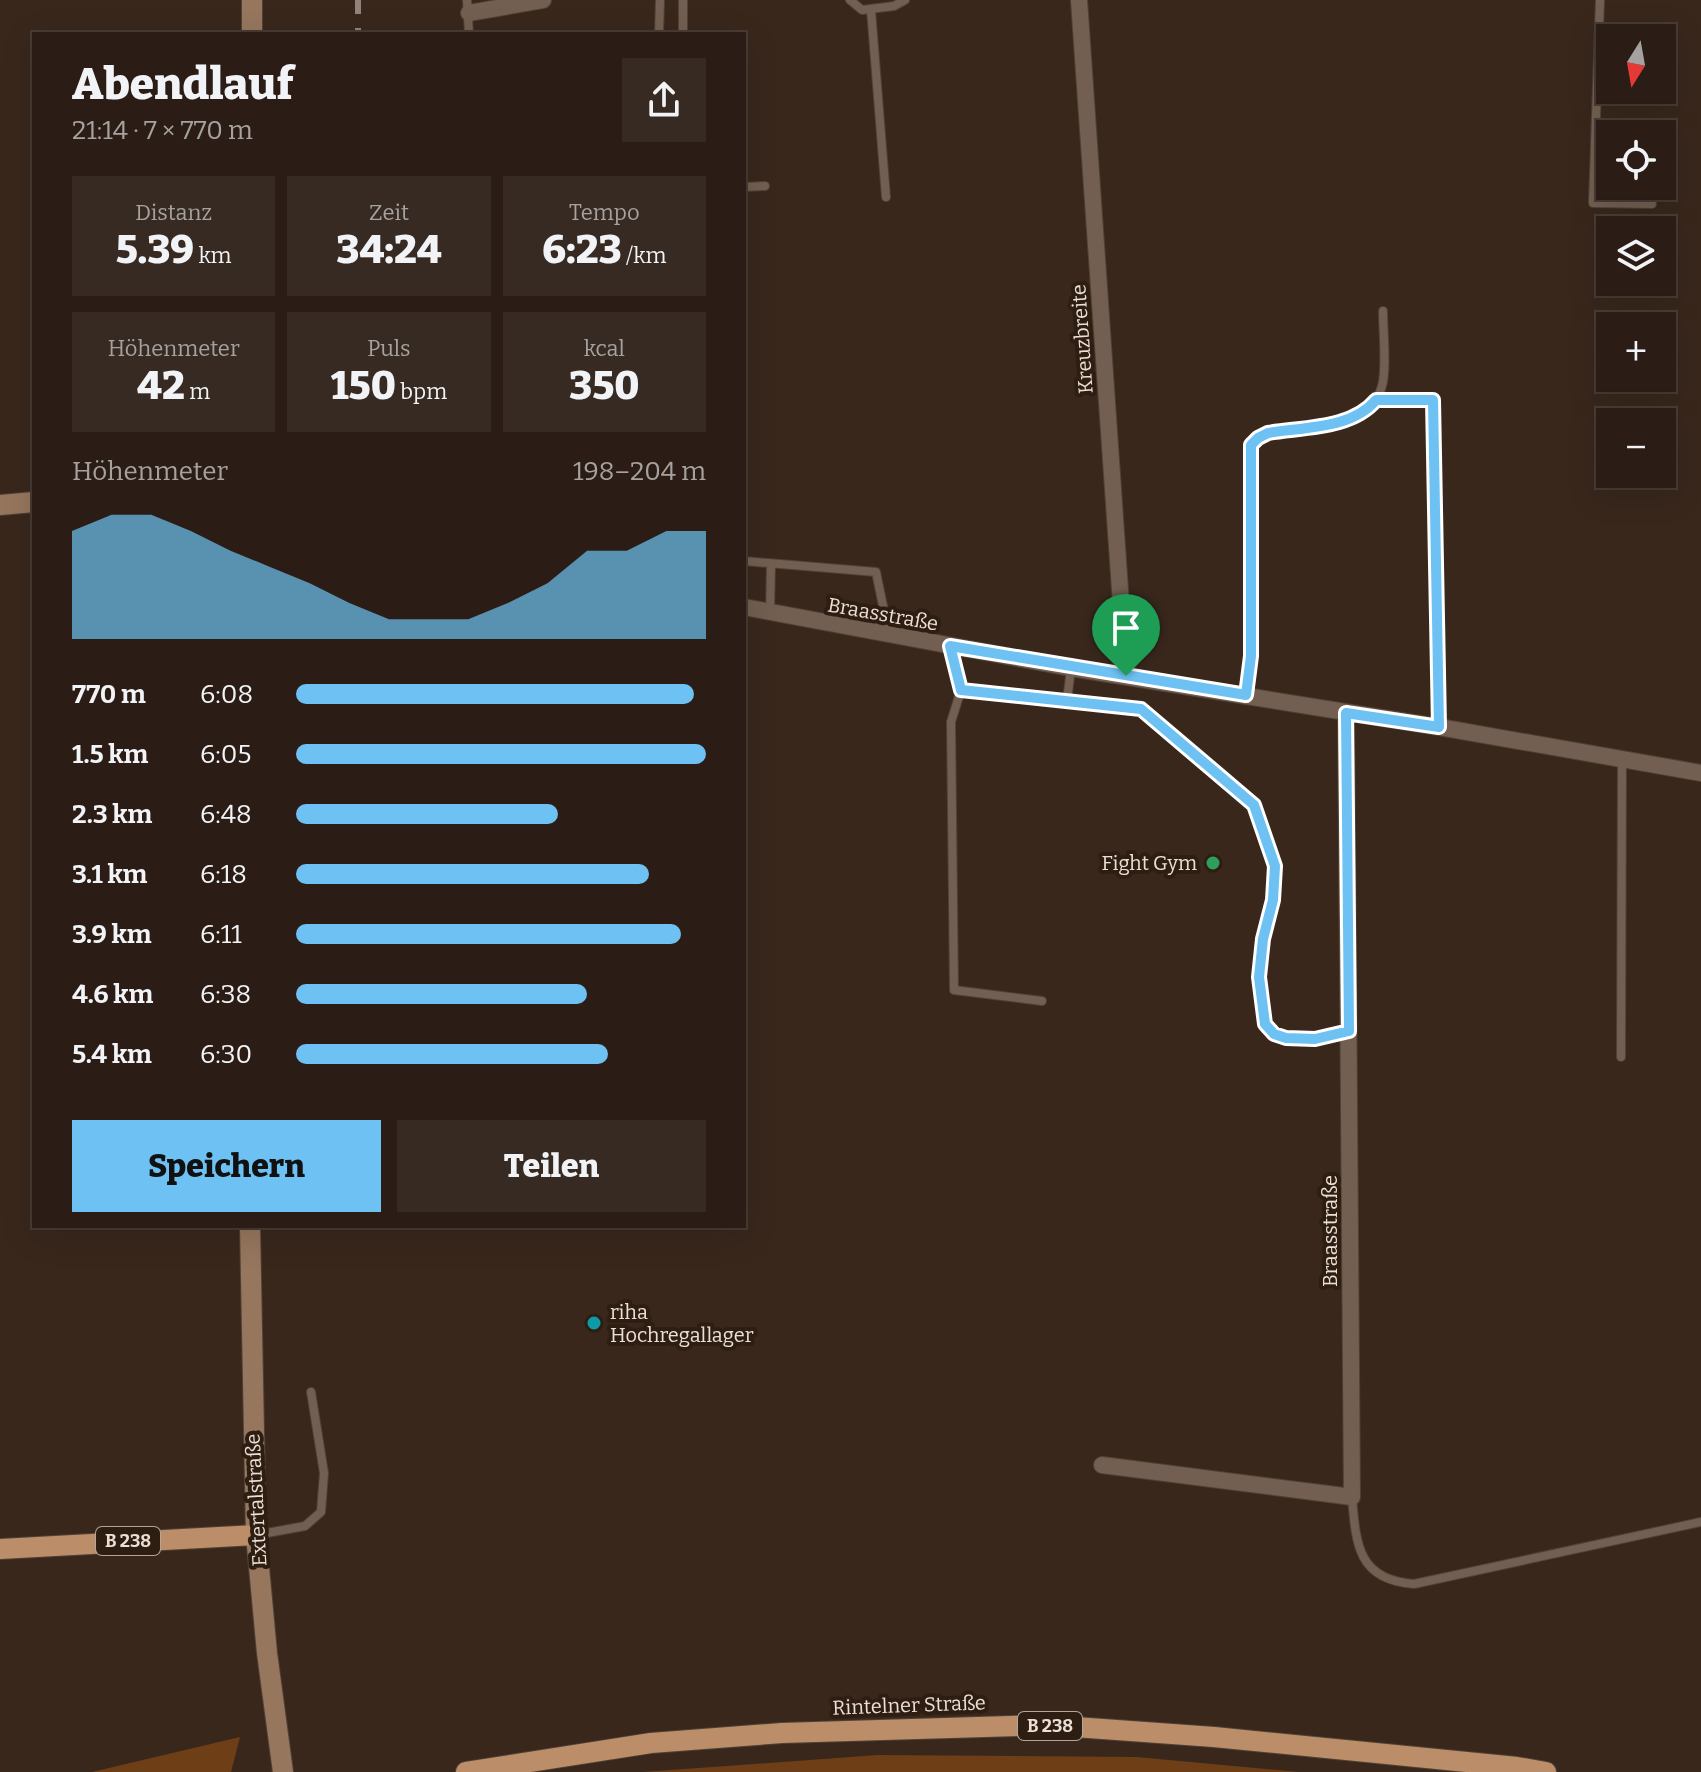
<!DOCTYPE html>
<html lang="de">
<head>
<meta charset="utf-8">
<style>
  body { margin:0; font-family:Bitter,serif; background:#372a22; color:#f1f3f6; height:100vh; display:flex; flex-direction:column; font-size:30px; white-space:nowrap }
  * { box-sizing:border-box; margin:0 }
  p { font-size:26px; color:#a6a2a0 }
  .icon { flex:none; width:44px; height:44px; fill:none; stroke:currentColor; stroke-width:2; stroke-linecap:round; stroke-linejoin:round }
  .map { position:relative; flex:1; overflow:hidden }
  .sheet { position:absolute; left:32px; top:32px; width:714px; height:1196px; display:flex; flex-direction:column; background:#2b1d15; border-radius:0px; box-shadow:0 8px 32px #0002,0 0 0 2px #473b34 }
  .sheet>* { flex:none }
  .needle { width:52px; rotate:191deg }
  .tools { position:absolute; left:1596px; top:24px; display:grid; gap:16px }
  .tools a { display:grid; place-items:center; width:80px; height:80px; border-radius:0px; background:#2b1d15; box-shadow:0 8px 32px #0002,0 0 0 2px #473b34; font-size:40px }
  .pin { position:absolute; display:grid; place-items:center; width:68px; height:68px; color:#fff; margin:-82px -34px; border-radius:50% 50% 50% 0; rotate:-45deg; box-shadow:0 0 8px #0007 }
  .pin .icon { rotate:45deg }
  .round { display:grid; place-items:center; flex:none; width:84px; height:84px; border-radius:0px; background:#372a22 }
  .summary { display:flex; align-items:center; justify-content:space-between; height:136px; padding:0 40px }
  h1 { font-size:44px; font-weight:800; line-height:60px }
  .stats { display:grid; grid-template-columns:repeat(3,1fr); gap:12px; height:136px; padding:8px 40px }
  .stats div { display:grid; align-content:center; border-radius:0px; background:#372a22; text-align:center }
  .stats b { font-size:40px; font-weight:800 }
  .stats small { font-size:22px; font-weight:400 }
  .stats p { font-size:22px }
  .chart { height:224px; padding:16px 40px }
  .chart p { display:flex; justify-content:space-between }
  .chart svg { width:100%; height:144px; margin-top:8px; fill:#6dc2f3; opacity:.7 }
  .button { display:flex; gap:16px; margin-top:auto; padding:16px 40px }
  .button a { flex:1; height:92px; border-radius:0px; background:#6dc2f3; color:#111; font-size:32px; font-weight:800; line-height:92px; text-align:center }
  .button a+a { background:#372a22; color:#f1f3f6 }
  ul { padding:0 40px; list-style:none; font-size:26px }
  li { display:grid; grid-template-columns:128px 96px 1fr; align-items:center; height:60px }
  li i { height:20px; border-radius:10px; background:#6dc2f3 }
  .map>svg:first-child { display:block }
  .green { fill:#6e3e17 }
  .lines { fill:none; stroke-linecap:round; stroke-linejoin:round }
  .service-casing { stroke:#504237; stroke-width:10 }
  .minor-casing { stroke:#504237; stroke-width:18 }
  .secondary-casing { stroke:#504237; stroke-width:22 }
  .primary-casing { stroke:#504237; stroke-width:22 }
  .service { stroke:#725f51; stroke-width:8 }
  .minor { stroke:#725f51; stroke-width:16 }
  .secondary { stroke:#96765d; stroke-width:20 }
  .primary { stroke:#bb8e69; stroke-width:20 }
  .rail { stroke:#92837a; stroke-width:6; stroke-dasharray:14 14; stroke-linecap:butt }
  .route-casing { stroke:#fff; stroke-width:16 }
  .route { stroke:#6dc2f3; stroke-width:10 }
  .leisure-dot { fill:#2e9e5b; stroke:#2e1e12; stroke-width:3 }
  .culture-dot { fill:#0f9aa8; stroke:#2e1e12; stroke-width:3 }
  .labels { text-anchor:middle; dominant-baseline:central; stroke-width:8; stroke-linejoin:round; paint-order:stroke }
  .shield { fill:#2e1e12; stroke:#b2a59c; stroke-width:2 }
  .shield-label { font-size:18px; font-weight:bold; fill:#ebdfd7 }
  .street-label { font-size:20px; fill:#ebdfd7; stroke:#2e1e12 }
  .poi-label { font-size:20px; fill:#ebdfd7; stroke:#2e1e12; text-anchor:end }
</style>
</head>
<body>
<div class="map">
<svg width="1701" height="1772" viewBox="0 0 1701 1772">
  <rect width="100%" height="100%" fill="#39271c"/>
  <path class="green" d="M 240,1737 L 231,1772 L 92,1772 Z
    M 878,1755 L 1136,1757 L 1299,1772 L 643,1772 Z"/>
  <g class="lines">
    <defs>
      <path id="service" d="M 467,0 L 469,34
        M 683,0 L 683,34
        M 850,0 L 862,10 L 894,6 L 905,0
        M 1600,0 L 1593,203 L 1652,204
        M 871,10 L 886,197
        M 659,34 L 660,0
        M 744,187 L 765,186
        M 1376,400 L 1433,400 L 1439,727
        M 744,561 L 876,572 L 889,635
        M 770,613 L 771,564
        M 951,646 L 961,690 L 1141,709 L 1254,805 L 1275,866 L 1273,900 L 1263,939 L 1259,977 L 1265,1024 L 1274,1034 L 1286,1038 L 1315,1039 L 1349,1031
        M 961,690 L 951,722 L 954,990 L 1042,1001
        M 1246,695 L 1251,656 L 1251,445 L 1258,438 L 1268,433 C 1304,427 1371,429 1382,386 C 1387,369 1383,331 1383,311
        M 1067,701 L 1071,668
        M 1621,1057 L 1622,758
        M 1352,1497 C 1356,1545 1358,1580 1414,1584 L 1701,1522
        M 256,1535 L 305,1526 L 321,1512 L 324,1473 L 311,1392"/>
      <path id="minor" d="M 1079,0 L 1126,676
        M 469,13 L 543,0
        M 744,607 L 1071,668 L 1439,727 L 1701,773
        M 1102,1465 L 1352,1497 L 1346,713"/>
      <path id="secondary" d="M 252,0 L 252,34
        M 0,505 L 34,502
        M 250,1226 L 256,1535 L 267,1653 L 283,1772"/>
      <path id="primary" d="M 0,1549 L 256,1535
        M 466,1772 L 651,1743 L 782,1733 L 1047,1725 L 1214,1737 L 1517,1767 L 1546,1772"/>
    </defs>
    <use href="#service" class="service-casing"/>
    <use href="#minor" class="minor-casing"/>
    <use href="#secondary" class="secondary-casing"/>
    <use href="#primary" class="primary-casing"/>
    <use href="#service" class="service"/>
    <use href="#minor" class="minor"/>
    <use href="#secondary" class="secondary"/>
    <use href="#primary" class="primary"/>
    <path class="rail" d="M 358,0 L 358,34"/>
  </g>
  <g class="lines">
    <defs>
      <path id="route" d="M 1376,400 L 1433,400 L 1439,727 L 1346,713 L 1349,1031 L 1315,1039 L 1286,1038 L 1274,1034 L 1265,1024 L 1259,977 L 1263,939 L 1273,900 L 1275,866 L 1254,805 L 1141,709 L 961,690 L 950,646 L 1246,695 L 1251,656 L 1251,445 L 1258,438 L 1268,433 C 1304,427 1352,429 1376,400 Z"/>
    </defs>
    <use href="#route" class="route-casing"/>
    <use href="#route" class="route"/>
  </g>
  <circle class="leisure-dot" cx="1213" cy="863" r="8"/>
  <circle class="culture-dot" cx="594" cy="1323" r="8"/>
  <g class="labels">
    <g class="shield">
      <rect x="96" y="1527" width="64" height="28" rx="6"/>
      <rect x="1018" y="1712" width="64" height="28" rx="6"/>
    </g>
    <g class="shield-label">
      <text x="128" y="1541">B 238</text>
      <text x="1050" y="1726">B 238</text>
    </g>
    <g class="street-label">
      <text transform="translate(1082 339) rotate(-94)">Kreuzbreite</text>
      <text transform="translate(883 614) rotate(10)">Braasstraße</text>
      <text transform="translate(1330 1231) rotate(-90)">Braasstraße</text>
      <text transform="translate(256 1500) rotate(-93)">Extertalstraße</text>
      <text transform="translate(909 1705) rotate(-2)">Rintelner Straße</text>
    </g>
    <g class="poi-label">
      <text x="1197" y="863">Fight Gym</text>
      <text x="610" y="1312" text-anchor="start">riha<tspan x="610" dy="23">Hochregallager</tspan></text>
    </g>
  </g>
</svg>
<div class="tools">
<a><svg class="needle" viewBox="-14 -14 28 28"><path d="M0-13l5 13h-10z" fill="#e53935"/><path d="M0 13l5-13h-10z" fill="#a6a2a0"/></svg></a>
<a><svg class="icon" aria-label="locate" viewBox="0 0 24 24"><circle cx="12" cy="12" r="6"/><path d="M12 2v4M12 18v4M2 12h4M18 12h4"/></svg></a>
<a><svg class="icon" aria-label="layers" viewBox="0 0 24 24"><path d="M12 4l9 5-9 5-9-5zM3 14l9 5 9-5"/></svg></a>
<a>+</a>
<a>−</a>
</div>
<div class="pin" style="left:1126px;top:676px;background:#1e9e55"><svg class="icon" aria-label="arrive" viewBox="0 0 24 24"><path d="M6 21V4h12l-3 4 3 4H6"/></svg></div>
<section class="sheet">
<div class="summary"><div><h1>Abendlauf</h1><p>21:14 · 7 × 770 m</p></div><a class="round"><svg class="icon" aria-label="share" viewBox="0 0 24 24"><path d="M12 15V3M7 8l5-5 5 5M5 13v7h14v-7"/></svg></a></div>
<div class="stats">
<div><p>Distanz</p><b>5.39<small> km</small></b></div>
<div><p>Zeit</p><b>34:24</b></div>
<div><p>Tempo</p><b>6:23<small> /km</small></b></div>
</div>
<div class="stats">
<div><p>Höhenmeter</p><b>42<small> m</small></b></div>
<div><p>Puls</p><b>150<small> bpm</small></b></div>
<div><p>kcal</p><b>350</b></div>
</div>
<div class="chart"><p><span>Höhenmeter</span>198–204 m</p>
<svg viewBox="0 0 160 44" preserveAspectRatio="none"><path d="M0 44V11L10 6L20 6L30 11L40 17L50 22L60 27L70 33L80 38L90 38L100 38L110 33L120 27L130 17L140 17L150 11L160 11V44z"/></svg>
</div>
<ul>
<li><b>770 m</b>6:08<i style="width:97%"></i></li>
<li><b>1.5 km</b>6:05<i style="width:100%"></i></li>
<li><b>2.3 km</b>6:48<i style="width:64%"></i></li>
<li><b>3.1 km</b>6:18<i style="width:86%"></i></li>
<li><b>3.9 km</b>6:11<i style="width:94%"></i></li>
<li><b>4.6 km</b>6:38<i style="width:71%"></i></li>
<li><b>5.4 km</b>6:30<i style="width:76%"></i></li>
</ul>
<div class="button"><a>Speichern</a><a>Teilen</a></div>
</section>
</div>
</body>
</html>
